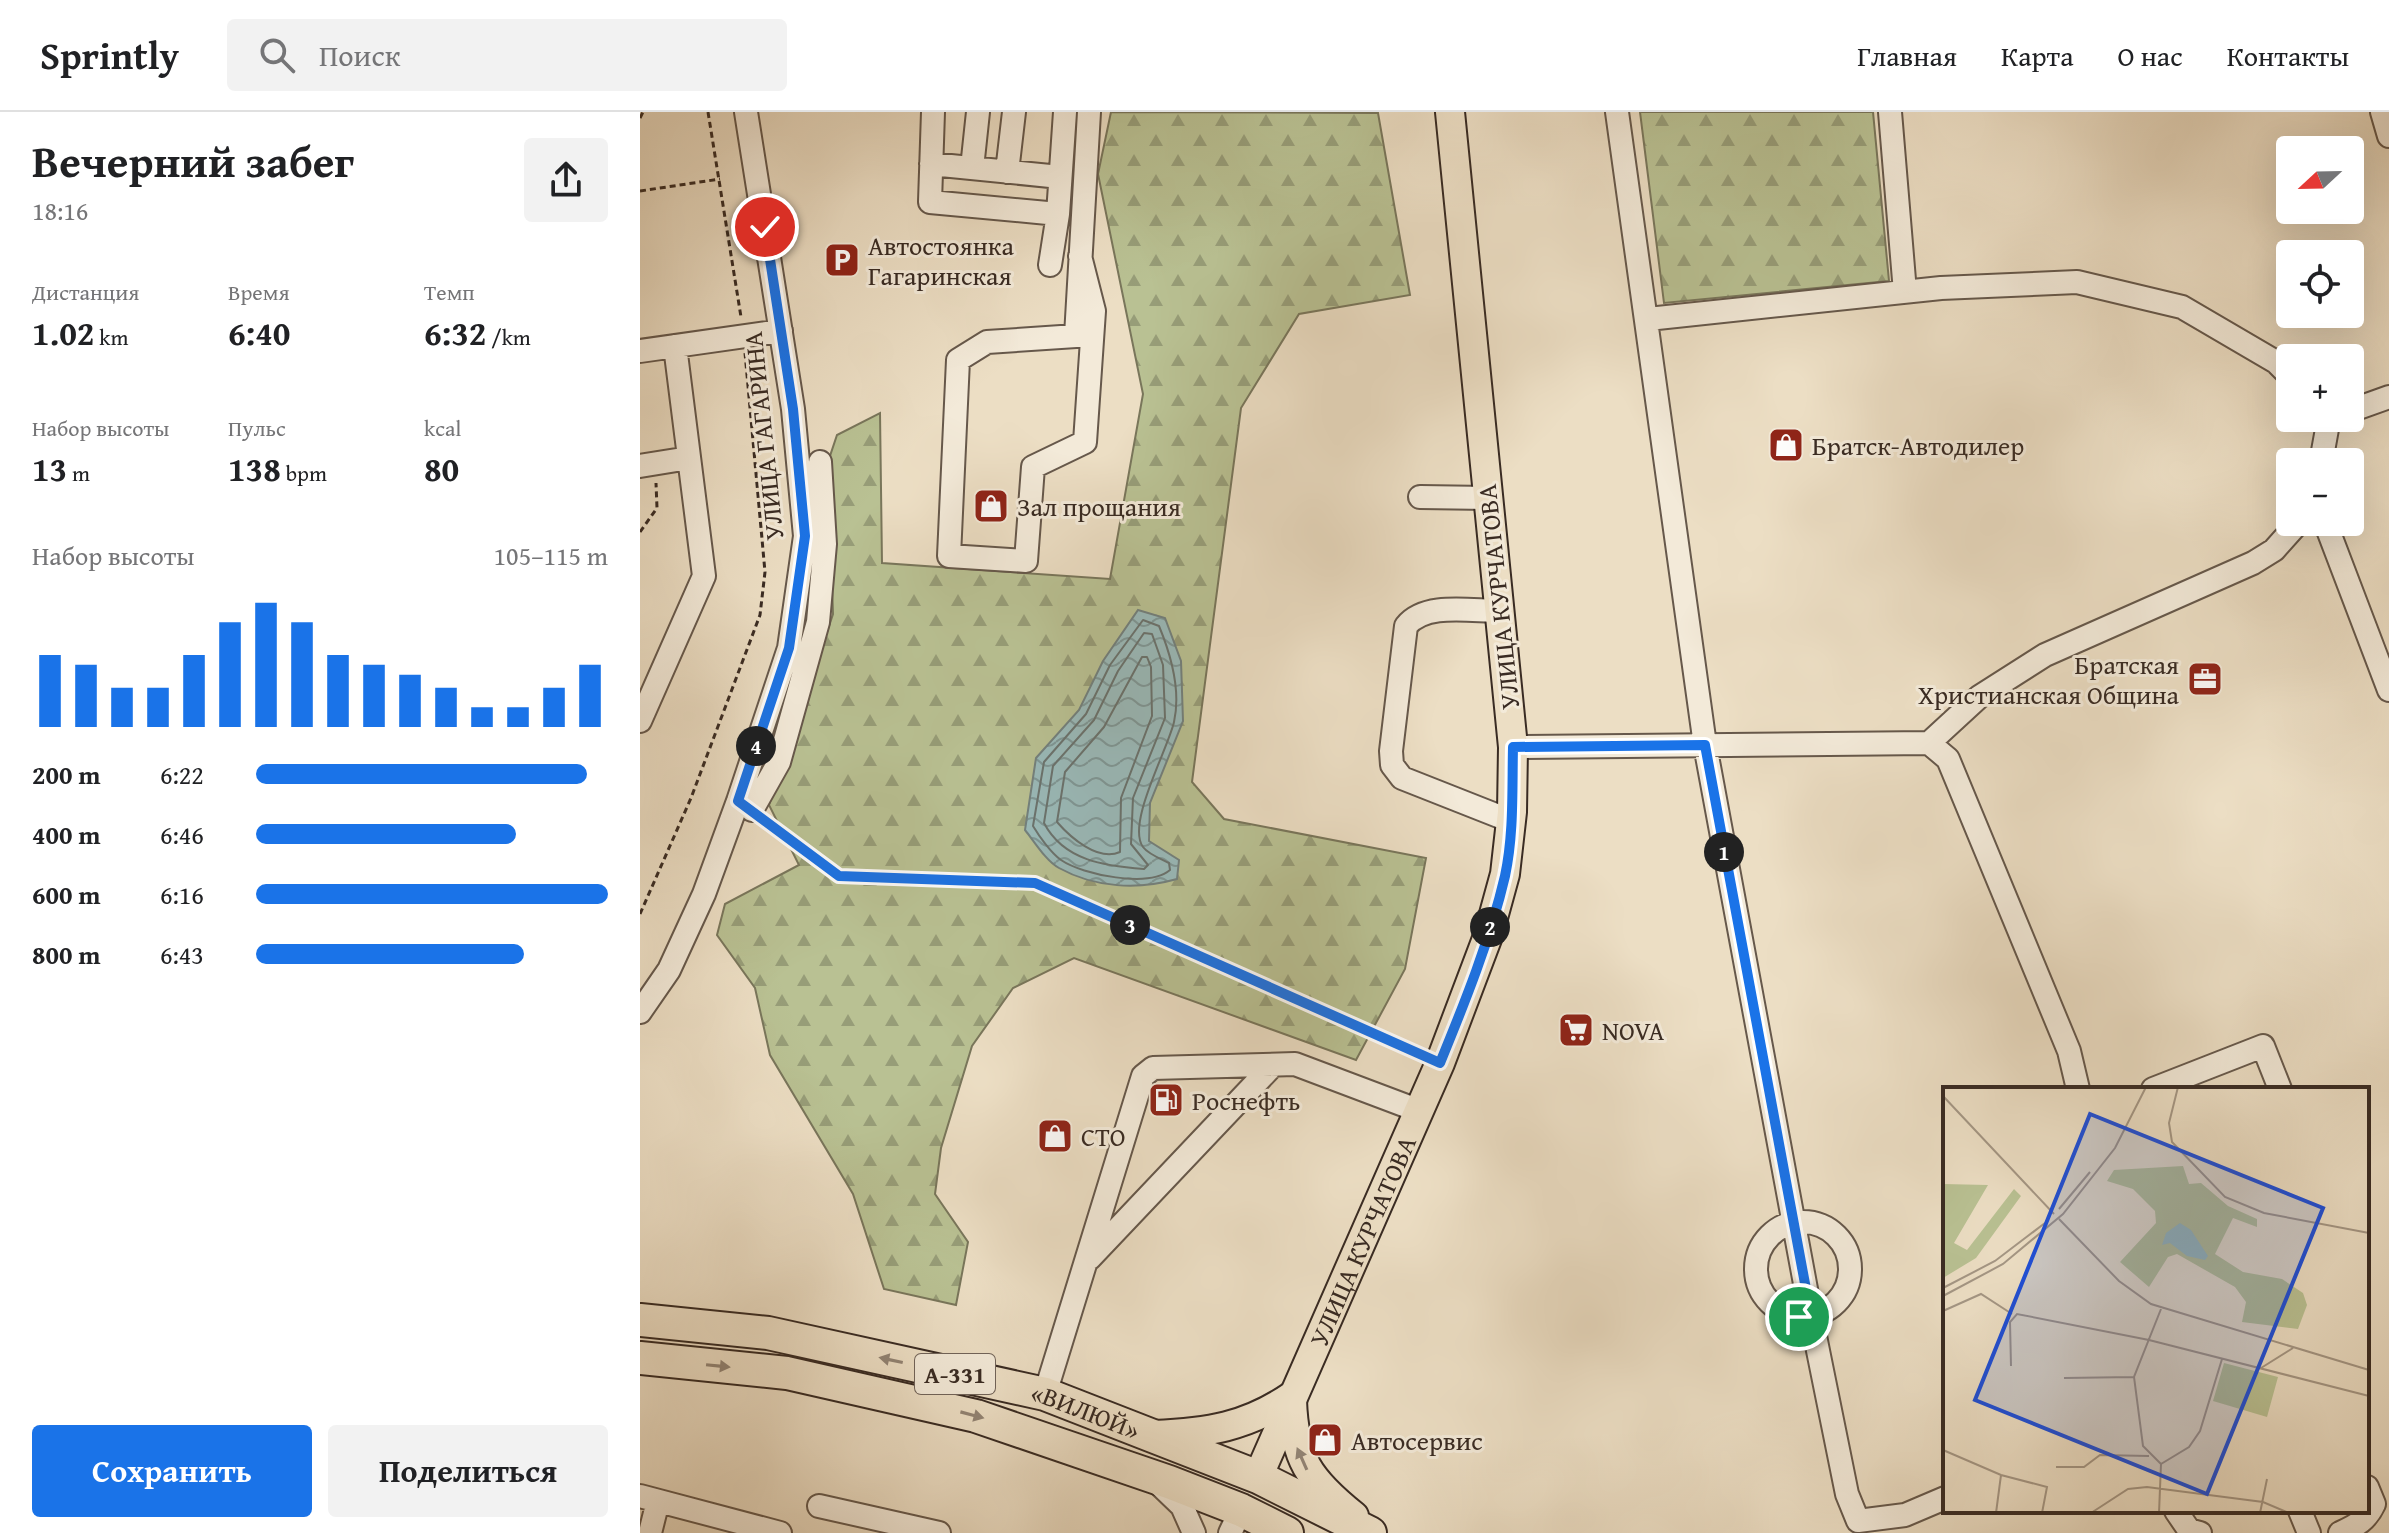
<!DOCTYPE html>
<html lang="ru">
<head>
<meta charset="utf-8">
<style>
  body { margin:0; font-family:"Gentium Book Plus",serif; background:#f2f2f2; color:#202124; height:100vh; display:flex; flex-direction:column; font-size:30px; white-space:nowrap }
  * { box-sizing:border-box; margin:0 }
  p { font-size:26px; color:#757577 }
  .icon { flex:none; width:44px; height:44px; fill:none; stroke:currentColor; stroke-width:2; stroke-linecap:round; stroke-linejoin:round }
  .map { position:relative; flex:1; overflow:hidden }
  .side { display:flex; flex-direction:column; background:#fff; width:640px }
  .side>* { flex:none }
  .needle { width:52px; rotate:248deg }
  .controls { position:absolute; left:1636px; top:24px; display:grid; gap:16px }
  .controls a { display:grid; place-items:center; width:88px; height:88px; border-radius:8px; background:#fff; box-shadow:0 8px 32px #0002; font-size:40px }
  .pin { position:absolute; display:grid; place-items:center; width:68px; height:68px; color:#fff; margin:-34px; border:4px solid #fff; border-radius:50%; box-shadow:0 2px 8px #0007 }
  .km { position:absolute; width:40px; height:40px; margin:-20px; border-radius:50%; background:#222; color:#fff; font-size:22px; line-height:40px; text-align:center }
  .round { display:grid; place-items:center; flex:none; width:84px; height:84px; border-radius:8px; background:#f2f2f2 }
  .overview { display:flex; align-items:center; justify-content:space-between; height:136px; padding:0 32px }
  h1 { font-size:44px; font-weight:700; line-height:60px }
  .figures { display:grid; grid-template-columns:repeat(3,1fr); gap:12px; height:136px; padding:8px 32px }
  .figures div { display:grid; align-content:center }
  .figures b { font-size:34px; font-weight:700 }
  .figures small { font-size:22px; font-weight:400 }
  .figures p { font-size:22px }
  .chart { height:224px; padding:16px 32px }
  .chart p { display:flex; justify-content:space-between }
  .chart svg { width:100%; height:144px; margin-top:8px; stroke:#1a73e8; stroke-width:6 }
  .primary-button { display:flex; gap:16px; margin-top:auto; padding:16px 32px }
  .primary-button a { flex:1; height:92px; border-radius:8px; background:#1a73e8; color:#fff; font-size:32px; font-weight:700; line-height:92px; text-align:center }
  .primary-button a+a { background:#f2f2f2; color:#202124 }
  ul { padding:0 32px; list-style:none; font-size:26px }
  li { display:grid; grid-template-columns:128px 96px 1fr; align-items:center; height:60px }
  li i { height:20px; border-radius:10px; background:#1a73e8 }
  header { display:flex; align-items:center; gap:48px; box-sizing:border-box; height:112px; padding:0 40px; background:#fff; border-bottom:2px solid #e0e0e0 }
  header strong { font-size:38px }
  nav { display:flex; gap:44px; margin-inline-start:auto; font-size:28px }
  .search { width:560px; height:72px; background:#f2f2f2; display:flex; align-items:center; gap:20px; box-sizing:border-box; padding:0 28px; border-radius:8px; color:#757577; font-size:30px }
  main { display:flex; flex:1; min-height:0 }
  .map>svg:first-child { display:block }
  .forest { fill:url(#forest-firs); stroke:#79765b; stroke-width:2 }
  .water { fill:url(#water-waves); stroke:#73817e; stroke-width:2 }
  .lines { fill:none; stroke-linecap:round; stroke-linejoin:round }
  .shore { stroke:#6a736f; stroke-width:2 }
  .minor-casing { stroke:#66584b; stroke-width:26 }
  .major-casing { stroke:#392b23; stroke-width:32 }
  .highway-casing { stroke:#392b23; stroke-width:36 }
  .path { stroke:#392b23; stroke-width:3; stroke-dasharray:6 4; stroke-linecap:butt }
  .minor { stroke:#f3ead9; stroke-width:22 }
  .major { stroke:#ecdec4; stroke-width:28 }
  .highway { stroke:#ecdec4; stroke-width:32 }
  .oneway { fill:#928474 }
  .route-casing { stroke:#fff; stroke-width:16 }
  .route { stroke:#1a73e8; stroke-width:10 }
  .labels { text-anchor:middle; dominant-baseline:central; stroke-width:6; stroke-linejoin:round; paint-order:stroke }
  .shield { fill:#f3ead9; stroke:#71645a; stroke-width:2 }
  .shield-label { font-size:24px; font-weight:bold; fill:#392b23 }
  .poi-label { font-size:26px; fill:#392b23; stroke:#f3ead9; text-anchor:start }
  .street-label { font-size:26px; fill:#392b23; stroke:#f3ead9 }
  .inset-road { fill:none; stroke:#a49684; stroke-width:2 }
  .view { fill:#1d4ed8; fill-opacity:0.15; stroke:#1d4ed8; stroke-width:4 }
  .inset-edge { fill:none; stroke:#392b23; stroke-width:4 }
</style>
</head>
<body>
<header>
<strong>Sprintly</strong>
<div class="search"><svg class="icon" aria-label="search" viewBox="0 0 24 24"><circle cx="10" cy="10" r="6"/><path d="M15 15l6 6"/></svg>Поиск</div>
<nav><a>Главная</a><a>Карта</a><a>О нас</a><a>Контакты</a></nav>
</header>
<main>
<section class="side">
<div class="overview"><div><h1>Вечерний забег</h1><p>18:16</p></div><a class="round"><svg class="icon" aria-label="share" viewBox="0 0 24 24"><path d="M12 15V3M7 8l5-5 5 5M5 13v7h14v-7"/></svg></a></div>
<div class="figures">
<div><p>Дистанция</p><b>1.02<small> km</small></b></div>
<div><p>Время</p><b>6:40</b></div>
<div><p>Темп</p><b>6:32<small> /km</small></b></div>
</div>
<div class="figures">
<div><p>Набор высоты</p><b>13<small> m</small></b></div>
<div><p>Пульс</p><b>138<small> bpm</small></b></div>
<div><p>kcal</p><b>80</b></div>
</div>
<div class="chart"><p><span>Набор высоты</span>105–115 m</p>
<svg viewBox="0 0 160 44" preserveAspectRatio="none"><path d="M5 44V22M15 44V25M25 44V32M35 44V32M45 44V22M55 44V12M65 44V6M75 44V12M85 44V22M95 44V25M105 44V28M115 44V32M125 44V38M135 44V38M145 44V32M155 44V25"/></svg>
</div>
<ul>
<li><b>200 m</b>6:22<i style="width:94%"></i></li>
<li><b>400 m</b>6:46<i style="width:74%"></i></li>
<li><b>600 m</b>6:16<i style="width:100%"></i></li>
<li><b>800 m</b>6:43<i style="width:76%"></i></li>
</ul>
<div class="primary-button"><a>Сохранить</a><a>Поделиться</a></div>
</section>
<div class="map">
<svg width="1749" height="1421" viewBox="0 0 1749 1421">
  <defs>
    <pattern id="forest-firs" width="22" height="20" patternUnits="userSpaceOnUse" patternTransform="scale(2)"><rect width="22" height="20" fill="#b9c193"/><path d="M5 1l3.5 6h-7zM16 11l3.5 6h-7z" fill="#979d78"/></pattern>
    <pattern id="water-waves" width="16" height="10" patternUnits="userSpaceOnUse" patternTransform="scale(2)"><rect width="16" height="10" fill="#9abbbb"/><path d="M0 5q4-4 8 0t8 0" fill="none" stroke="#7f9898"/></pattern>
  </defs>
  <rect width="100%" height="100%" fill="#ecdec4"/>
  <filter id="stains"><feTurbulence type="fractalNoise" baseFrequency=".0025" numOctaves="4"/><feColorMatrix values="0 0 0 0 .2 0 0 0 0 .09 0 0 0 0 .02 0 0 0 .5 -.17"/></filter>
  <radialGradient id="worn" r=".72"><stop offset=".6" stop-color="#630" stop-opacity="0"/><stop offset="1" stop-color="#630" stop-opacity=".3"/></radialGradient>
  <path class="forest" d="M 471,0 L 738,1 L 770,183 L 659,202 L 601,296 L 552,670 L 584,707 L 786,746 L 765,857 L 716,948 L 434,846 L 373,876 L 332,934 L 301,1036 L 295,1082 L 328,1130 L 316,1193 L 244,1177 L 213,1082 L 130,943 L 115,876 L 77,823 L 85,792 L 159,753 L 129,693 L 193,502 L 188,350 L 197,323 L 240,301 L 242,451 L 470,467 L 503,282 L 458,62 Z
    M 1000,0 L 1233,0 L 1249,169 L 1024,191 Z"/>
  <path class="water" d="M 498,498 L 525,506 L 541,549 L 543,609 L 510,691 L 509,729 L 539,748 L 537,767 C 498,778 455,776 419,756 C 406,749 394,729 385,718 L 396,646 L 439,598 L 463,549 Z"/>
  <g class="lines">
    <path class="shore" d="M 503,508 L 519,514 C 531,543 541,579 534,610 C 528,637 486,712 503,735 C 508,742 521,747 529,751 L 530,758 C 509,776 443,763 421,748 C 411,741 399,724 393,714 L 404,650 L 446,602 L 470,553 Z
      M 504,521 L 512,522 L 523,553 L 525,606 L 493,686 L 491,732 L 508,753 L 504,757 C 465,754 424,749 404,711 L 413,654 L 454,608 L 478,559 Z
      M 507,545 L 511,555 L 512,604 L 481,686 L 480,740 C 458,750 430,725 417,710 L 425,660 L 464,615 L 502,545 Z"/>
    <defs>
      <path id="minor" d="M 293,0 L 290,90 L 418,102 L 425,0
        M 977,0 L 1065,633 L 1171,1204 L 1207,1382 L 1218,1409 L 1265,1403 L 1305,1386
        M 1250,0 L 1265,180
        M 1742,0 L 1749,24
        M 291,52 L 420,65
        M 332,56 L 338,0
        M 367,60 L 374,0
        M 440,144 L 454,199 L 445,330 L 393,355 L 386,449 L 309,444 L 318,248 L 347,230 L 436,224 L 449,0
        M 410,153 L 418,102
        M 1008,207 L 1301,176 L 1437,170 L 1542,195 L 1636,250 L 1650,264
        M 0,239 L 141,219
        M 1710,299 L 1749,285
        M 1681,350 L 1689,306
        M 0,354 L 49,346
        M 780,385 L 848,386
        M 1685,410 L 1749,578
        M 859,499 C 830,499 785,490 766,514 L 751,639 L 752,653 L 762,666 L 871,709
        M 0,609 L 64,464 L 35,234
        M 1289,631 L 1308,647 L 1429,939 L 1438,977
        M 873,635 L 1289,631 L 1339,585 L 1405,543 L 1613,451 L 1634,438 L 1659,410
        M 112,698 L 139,650 L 178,510 L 185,432 L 180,350
        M 0,900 L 29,858 L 64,782 L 98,689 L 149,536 L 165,424 L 153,297 L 106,0
        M 1513,977 L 1623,934 L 1640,977
        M1116 1157a47 47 0 1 1 94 0a47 47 0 1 1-94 0Z
        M 450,1146 L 633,953
        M 405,1282 L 503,964 L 513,956 L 655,952 L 777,998
        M 518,1371 L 542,1394 L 554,1421
        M 0,1384 L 140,1421
        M 179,1394 L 299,1421
        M 1536,1399 L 1549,1418 L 1560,1421
        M 1660,1399 L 1669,1421
        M 10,1421 L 18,1389
        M 590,1421 L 601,1398
        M 1700,1421 C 1717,1413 1726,1409 1734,1392 L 1727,1375"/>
      <g id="major">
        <path d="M 652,1288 C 654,1347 669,1368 714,1404"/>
        <path d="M 514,1323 C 567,1321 607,1315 652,1284"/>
        <path id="s1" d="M 618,1365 L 800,951 L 848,824 L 865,762 L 872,700 L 873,635 L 810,0"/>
      </g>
      <g id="highway">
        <path id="s2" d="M 0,1208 L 128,1221 L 405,1282 L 618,1365 L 730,1421"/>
        <path d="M 0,1246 L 147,1261 L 336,1304 L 529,1370 L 601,1398 L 647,1421"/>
      </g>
    </defs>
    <use href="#minor" class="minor-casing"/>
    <use href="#major" class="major-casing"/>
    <use href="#highway" class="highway-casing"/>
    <path class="path" d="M 68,0 L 101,205
      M 0,6 L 3,0
      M 0,79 L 80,67
      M 0,420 L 17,396 L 16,371
      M 128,710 L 199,764 L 395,771 L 782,943
      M 0,802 L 51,686 L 120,503 L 125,460 L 105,241"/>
    <use href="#minor" class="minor"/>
    <use href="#major" class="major"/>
    <use href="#highway" class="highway"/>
  </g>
  <defs><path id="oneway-solid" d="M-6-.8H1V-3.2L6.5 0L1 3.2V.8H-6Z" transform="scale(2)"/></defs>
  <g class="oneway">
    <use href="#oneway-solid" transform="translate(251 1248) rotate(-168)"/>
    <use href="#oneway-solid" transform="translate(78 1254) rotate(6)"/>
    <use href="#oneway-solid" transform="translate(332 1303) rotate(15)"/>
    <use href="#oneway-solid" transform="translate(662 1347) rotate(-114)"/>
  </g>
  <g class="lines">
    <defs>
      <path id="route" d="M 125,115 L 153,297 L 165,424 L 149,536 L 98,689 L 199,764 L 395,771 L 800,951 C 825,890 850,828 865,764 C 874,722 872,677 873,635 L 1065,633 L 1171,1204 L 1159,1205"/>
    </defs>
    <use href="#route" class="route-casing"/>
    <use href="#route" class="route"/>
  </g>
  <defs>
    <symbol id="parking-square" viewBox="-11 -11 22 22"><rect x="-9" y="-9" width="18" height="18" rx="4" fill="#8f2418" stroke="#f3ead9"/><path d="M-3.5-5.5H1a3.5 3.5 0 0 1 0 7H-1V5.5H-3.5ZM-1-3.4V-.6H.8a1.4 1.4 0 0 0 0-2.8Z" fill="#fff"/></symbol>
    <symbol id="shop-square" viewBox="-11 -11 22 22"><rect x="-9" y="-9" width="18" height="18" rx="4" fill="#8f2418" stroke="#f3ead9"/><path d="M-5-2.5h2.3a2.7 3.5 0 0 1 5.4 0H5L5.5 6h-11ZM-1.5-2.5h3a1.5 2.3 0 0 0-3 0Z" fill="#fff"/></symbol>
    <symbol id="office-square" viewBox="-11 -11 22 22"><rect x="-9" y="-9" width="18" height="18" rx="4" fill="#8f2418" stroke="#f3ead9"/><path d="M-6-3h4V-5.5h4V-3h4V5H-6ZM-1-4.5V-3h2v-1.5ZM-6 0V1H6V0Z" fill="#fff"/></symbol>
    <symbol id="supermarket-square" viewBox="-11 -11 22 22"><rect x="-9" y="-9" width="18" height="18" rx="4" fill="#8f2418" stroke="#f3ead9"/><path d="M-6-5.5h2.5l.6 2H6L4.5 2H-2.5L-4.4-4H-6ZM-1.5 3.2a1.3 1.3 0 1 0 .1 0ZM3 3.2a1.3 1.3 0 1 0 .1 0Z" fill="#fff"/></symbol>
    <symbol id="fuel-square" viewBox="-11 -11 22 22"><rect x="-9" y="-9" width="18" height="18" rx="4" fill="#8f2418" stroke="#f3ead9"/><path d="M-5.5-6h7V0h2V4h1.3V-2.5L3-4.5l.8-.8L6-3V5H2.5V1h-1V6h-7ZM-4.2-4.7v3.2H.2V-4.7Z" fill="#fff"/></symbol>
  </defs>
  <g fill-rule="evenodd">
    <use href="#parking-square" x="182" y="128" width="40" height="40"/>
    <use href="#shop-square" x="1126" y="313" width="40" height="40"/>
    <use href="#shop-square" x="331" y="374" width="40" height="40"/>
    <use href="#office-square" x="1545" y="547" width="40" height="40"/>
    <use href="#supermarket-square" x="916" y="898" width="40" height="40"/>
    <use href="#fuel-square" x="506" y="968" width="40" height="40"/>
    <use href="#shop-square" x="395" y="1004" width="40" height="40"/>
    <use href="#shop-square" x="665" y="1308" width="40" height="40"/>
  </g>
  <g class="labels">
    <rect class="shield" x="275" y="1242" width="80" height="40" rx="6"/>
    <g class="shield-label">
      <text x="315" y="1262">А-331</text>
    </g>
    <g class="poi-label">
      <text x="228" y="133">Автостоянка<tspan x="228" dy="30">Гагаринская</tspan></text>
      <text x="1172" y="333">Братск-Автодилер</text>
      <text x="377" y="394">Зал прощания</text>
      <text x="1539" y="552" text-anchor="end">Братская<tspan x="1539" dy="30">Христианская Община</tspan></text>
      <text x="962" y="918">NOVA</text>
      <text x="552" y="988">Роснефть</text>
      <text x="441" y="1024">СТО</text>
      <text x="711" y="1328">Автосервис</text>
    </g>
    <g class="street-label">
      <text transform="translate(123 324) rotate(-96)">УЛИЦА ГАГАРИНА</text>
      <text transform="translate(858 485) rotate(-96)">УЛИЦА КУРЧАТОВА</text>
      <text stroke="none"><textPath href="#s1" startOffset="258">УЛИЦА КУРЧАТОВА</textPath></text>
      <text stroke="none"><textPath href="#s2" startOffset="456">«ВИЛЮЙ»</textPath></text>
    </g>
  </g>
  <g transform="translate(1303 975)">
    <rect width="426" height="426" fill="#ecdec4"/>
    <path d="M 240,79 L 246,97 L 258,96 L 285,119 L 314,132 L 314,140 L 290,131 L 272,167 L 300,185 L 339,192 L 360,206 L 364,218 L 355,242 L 299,235 L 303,215 L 292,200 L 234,167 L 225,170 L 206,200 L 177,175 L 213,136 L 212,124 L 190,102 L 164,94 L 171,83 ZM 0,97 L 45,98 L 11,156 L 24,163 L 71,102 L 78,109 L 33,171 L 0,191 ZM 281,276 L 335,290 L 324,330 L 270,314 Z" fill="#b9c193"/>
    <path d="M 237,136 L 248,143 L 265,169 L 262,173 L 244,169 L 227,156 L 219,158 L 223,146 Z" fill="#9abbbb"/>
    <path class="inset-road" d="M 235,0 L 226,36 L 229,55 L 282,110 L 321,126 L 426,146M 0,9 L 111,127M 116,122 L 147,85M 116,132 L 176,194 L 208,217 L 426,283M 0,201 L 52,174 L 102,136M 0,209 L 60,177 L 120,127 L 172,61 L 203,0M 0,224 L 38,207 L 69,227M 68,279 L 67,235 L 74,227 L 206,253 L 426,309M 318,281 L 350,261M 121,291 L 191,290M 0,363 L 58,388 L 104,400 L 99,426M 218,377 L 200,359 L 191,290 L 218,222M 113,380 L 141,380 L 157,368 L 206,369M 53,426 L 58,388M 148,426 L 185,402 L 204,400 L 320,415 L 346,426M 216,426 L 218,377 L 246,360 L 257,344 L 279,272M 317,426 L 324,392"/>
    <path class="view" d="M 147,27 L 380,121 L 264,407 L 32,313 Z"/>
    <rect width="426" height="426" class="inset-edge"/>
  </g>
  <rect width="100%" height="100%" filter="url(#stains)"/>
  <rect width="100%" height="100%" fill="url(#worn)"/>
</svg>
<div class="controls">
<a><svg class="needle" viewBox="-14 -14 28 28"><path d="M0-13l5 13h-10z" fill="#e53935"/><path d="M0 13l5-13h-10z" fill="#757577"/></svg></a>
<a><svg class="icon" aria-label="locate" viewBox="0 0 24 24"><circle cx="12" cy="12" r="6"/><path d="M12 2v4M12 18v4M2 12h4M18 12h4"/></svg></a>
<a>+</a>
<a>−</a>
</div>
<div class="pin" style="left:1159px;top:1205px;background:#1e9e55"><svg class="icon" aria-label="arrive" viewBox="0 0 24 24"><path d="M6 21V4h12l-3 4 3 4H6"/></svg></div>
<div class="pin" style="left:125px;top:115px;background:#d93025"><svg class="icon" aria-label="check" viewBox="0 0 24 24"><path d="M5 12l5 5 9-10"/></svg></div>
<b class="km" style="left:1084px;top:740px">1</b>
<b class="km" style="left:850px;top:815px">2</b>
<b class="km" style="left:490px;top:813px">3</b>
<b class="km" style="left:116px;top:634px">4</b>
</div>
</main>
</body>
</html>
